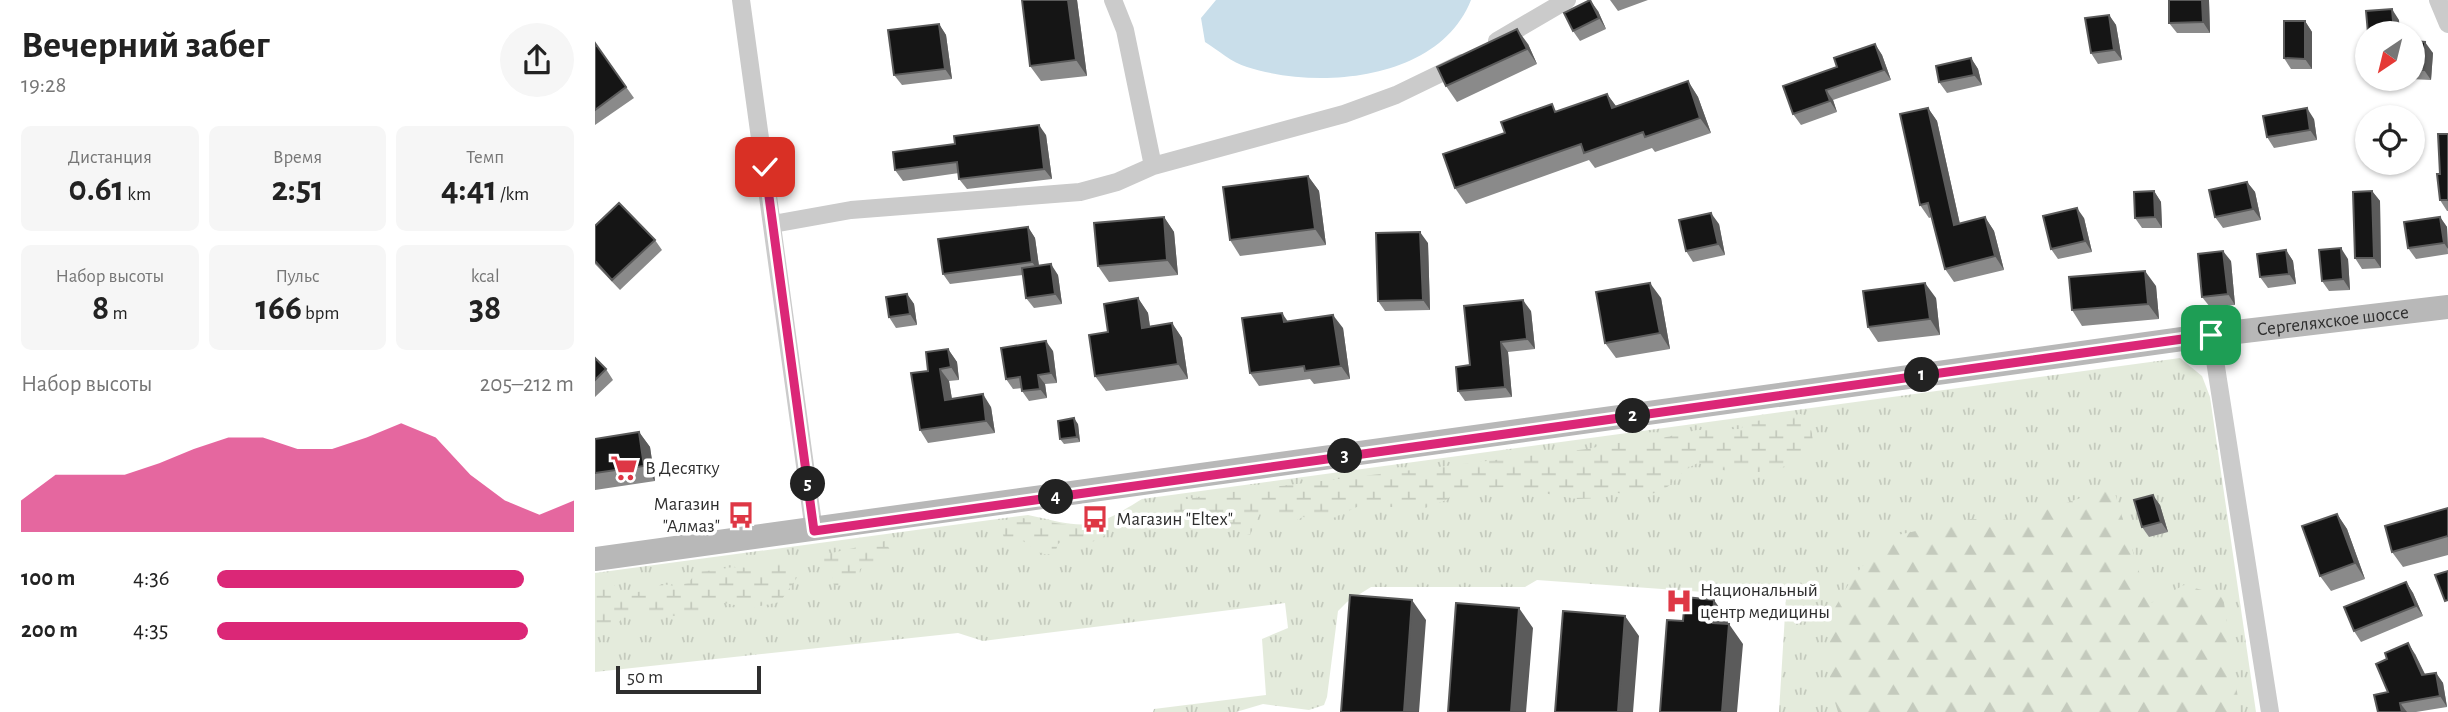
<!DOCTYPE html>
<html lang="ru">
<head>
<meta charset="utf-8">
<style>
  body { margin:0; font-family:"Alegreya Sans",sans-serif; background:#f6f6f6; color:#222; height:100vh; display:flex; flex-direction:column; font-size:26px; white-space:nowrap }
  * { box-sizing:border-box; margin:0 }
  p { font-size:23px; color:#767676 }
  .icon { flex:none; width:38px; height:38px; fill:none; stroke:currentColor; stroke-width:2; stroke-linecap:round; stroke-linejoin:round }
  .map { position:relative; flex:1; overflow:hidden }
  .details { display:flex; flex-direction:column; background:#fff; width:595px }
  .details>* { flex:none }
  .needle { width:46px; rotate:215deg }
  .buttons { position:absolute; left:1760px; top:21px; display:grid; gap:14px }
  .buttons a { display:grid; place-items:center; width:70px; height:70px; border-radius:50%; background:#fff; box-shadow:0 2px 5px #0004; font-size:35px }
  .scale { position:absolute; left:21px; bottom:18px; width:145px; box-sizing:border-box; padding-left:7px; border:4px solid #2e2e2e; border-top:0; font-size:19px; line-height:24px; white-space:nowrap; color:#2e2e2e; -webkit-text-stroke:5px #fff; paint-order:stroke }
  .pin { position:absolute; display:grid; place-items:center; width:60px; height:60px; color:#fff; margin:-30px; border-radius:14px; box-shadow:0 4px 10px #0006 }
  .km { position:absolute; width:35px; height:35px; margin:-18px; border-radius:50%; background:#222; color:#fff; font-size:19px; line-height:35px; text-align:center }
  .round { display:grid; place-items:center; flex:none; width:74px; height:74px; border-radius:37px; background:#f6f6f6 }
  .overview { display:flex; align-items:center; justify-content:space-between; height:119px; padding:0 21px }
  h1 { font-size:38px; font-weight:600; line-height:52px }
  .stats { display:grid; grid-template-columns:repeat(3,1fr); gap:10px; height:119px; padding:7px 21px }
  .stats div { display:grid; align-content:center; border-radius:10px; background:#f6f6f6; text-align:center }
  .stats b { font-size:35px; font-weight:600 }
  .stats small { font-size:19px; font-weight:400 }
  .stats p { font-size:19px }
  .chart { height:196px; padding:14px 21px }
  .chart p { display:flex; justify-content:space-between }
  .chart svg { width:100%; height:126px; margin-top:7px; fill:#db2777; opacity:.7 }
  ul { padding:0 21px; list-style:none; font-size:23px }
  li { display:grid; grid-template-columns:112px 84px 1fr; align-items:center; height:52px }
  li i { height:18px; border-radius:9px; background:#db2777 }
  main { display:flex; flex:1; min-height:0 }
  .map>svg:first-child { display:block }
  .grass { fill:url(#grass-tufts) }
  .forest { fill:url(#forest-firs) }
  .wetland { fill:url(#wetland-marsh) }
  .water { fill:#c9deea }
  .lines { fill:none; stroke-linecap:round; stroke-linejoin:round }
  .minor { stroke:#cbcbcb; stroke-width:18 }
  .secondary { stroke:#b8b8b8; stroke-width:24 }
  .wall { fill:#8a8a8a }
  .shaded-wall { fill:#5b5b5b }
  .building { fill:#151515; stroke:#5b5b5b; stroke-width:2 }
  .route-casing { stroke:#fff; stroke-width:14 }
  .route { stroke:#db2777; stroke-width:9 }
  .labels { text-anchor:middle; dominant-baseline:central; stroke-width:7; stroke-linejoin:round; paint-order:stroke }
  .street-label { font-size:19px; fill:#2e2e2e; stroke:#fff }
  .poi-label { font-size:19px; fill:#2e2e2e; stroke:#fff; text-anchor:start }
</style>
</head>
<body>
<main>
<section class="details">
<div class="overview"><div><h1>Вечерний забег</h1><p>19:28</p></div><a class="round"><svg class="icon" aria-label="share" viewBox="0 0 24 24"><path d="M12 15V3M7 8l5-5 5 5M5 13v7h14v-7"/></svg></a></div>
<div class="stats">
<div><p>Дистанция</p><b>0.61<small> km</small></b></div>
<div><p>Время</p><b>2:51</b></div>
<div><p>Темп</p><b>4:41<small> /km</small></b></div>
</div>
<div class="stats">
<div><p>Набор высоты</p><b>8<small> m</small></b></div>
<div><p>Пульс</p><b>166<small> bpm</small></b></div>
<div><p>kcal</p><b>38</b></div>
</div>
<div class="chart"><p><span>Набор высоты</span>205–212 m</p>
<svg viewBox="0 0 160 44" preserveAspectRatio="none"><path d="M0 44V33L10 24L20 24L30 24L40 20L50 15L60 11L70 11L80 15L90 15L100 11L110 6L120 11L130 24L140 33L150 38L160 33V44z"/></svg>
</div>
<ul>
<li><b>100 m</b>4:36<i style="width:86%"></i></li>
<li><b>200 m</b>4:35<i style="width:87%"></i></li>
</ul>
</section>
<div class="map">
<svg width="1853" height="712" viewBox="0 0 1853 712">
  <defs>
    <pattern id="grass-tufts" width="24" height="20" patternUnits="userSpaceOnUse" patternTransform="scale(1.75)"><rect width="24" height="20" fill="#e4ebdc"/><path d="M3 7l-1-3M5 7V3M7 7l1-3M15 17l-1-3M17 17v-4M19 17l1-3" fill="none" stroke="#c4cabd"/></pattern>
    <pattern id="forest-firs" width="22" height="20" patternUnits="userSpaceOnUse" patternTransform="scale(1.75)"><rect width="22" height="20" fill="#e4ebdc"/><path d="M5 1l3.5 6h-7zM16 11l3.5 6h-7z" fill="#c4cabd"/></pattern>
    <pattern id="wetland-marsh" width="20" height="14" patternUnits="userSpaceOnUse" patternTransform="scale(1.75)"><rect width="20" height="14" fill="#e4ebdc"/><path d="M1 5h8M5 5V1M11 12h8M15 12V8" fill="none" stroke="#c4cabd"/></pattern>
  </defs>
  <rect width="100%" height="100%" fill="#fff"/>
  <path class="grass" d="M 1585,358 L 1607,376 L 1615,397 L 1661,712 L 1184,712 L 1191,598 L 942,580 L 930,587 L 776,587 L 752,602 L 743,611 L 732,697 L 729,705 L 714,710 L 668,704 L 641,712 L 558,712 L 559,709 L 671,695 L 667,639 L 693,628 L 690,603 L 388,641 L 363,633 L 0,672 L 0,573 L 433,515 C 492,528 494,532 547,499 Z"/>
  <path class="forest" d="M 1518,487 L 1554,604 L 1589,585 L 1628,596 L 1645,712 L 1243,712 L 1235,686 L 1234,618 L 1256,580 L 1284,546 L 1298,536 L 1376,519 L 1421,520 Z"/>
  <path class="wetland" d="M 1206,414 C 1217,425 1219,435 1217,451 C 1186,477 1140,477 1103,463 C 1091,468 1086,474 1077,483 C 1060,499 1038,496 1018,492 L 1006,498 L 982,499 L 913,487 L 866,489 L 851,500 L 830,508 L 764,506 L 734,520 L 708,517 L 694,524 L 681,522 L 677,514 L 667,509 L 655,535 L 615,522 L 593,530 L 573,521 L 567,514 L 570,503 L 619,494 L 992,449 L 1021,443 L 1058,440 L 1102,430 L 1145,429 L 1155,422 Z
    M 427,518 L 507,530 L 509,536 L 487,547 L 469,540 L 463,544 L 460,553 C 444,558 441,549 428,541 L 419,545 L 409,538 L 406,528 Z
    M 290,541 L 295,550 L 292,557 L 265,569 L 264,579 L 258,587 L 239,585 L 237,575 L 227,570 L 224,559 L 232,554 Z
    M 181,560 L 194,562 L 203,576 L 185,602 L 156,608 L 118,601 C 90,631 67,607 33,611 L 24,622 L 0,624 L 0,587 L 19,585 L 29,593 L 55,591 L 67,584 L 80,586 L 93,583 L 103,571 C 115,572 122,569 132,568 C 154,565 160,574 181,560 Z"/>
  <path class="water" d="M 621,0 L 876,0 C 844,81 723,90 652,67 C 637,63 623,50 610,42 L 606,18 Z"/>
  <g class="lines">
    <path class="minor" d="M 146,0 L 219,531
      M 518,0 L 530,30 L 558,166
      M 1843,0 L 1853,24
      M 902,41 L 972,0
      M 178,224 L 256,210 L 485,192 L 522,182 L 558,166 L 749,114 L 801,95 L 867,63
      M 1616,335 L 1675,712"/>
    <path class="secondary" id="s1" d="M 0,559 L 1616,335 L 1853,307"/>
  </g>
  <path class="wall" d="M 482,0 L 492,76 L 446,81 L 435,66 Z
    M 1015,0 L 1053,0 L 1023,11 Z
    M 1574,0 L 1614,0 L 1615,33 L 1582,33 L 1574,23 Z
    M 1003,11 L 1011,29 L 985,41 L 978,31 Z
    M 1514,15 L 1521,25 L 1527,60 L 1503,64 L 1496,53 Z
    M 1710,21 L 1717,32 L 1717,69 L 1696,69 L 1689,58 Z
    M 344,24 L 351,35 L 357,79 L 307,85 L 299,75 Z
    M 1818,41 L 1838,53 L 1836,80 L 1815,79 L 1818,79 Z
    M 0,43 L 39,98 L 0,125 Z
    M 933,44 L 942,64 L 862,102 L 851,86 Z
    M 1280,44 L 1287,55 L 1296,80 L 1238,100 L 1242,112 L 1206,125 L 1198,114 L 1242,67 Z
    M 1376,58 L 1383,69 L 1387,85 L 1352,93 L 1344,82 Z
    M 1093,81 L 1103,97 L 1116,133 L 1060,152 L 1057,148 L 1000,168 L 994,160 L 871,204 L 860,188 L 910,133 L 962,112 L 1012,94 L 1021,106 Z
    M 1333,108 L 1342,121 L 1365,224 L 1390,217 L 1399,231 L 1409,270 L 1359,282 L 1350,269 L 1337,217 L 1334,218 L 1325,205 Z
    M 1719,119 L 1722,140 L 1679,148 L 1672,137 Z
    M 1853,134 L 1853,211 L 1852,211 L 1845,200 Z
    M 451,135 L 457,179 L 372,189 L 364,179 L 364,173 L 308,181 L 300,170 Z
    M 713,176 L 724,191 L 731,245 L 645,256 L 635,240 Z
    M 1652,182 L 1660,192 L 1666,220 L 1628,228 L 1620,217 Z
    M 1559,191 L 1566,202 L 1567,228 L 1547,228 L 1540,218 Z
    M 1777,191 L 1785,201 L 1786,268 L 1767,269 L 1760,258 Z
    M 569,217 L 579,232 L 583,275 L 514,282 L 503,266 Z
    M 1845,217 L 1852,227 L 1853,254 L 1821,259 L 1813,248 Z
    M 1489,218 L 1497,252 L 1463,259 L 1456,249 Z
    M 1124,224 L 1130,255 L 1098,262 L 1091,251 Z
    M 0,226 L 60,240 L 67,250 L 25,290 L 0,264 Z
    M 433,227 L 440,238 L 444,266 L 463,275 L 467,304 L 439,308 L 431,298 L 428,275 L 355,284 L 348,274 Z
    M 833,243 L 835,310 L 790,311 L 783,301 Z
    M 1691,250 L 1698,261 L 1701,284 L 1673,288 L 1665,277 Z
    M 1753,259 L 1755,290 L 1734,291 L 1727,281 Z
    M 1636,261 L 1640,305 L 1615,307 L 1607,297 Z
    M 1561,286 L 1564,319 L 1487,326 L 1477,310 Z
    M 312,294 L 319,304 L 322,325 L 301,328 L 294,317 Z
    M 543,298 L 553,313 L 555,326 L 577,323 L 587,338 L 593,379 L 511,391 L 500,376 L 513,332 Z
    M 1066,298 L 1075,349 L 1021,358 L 1010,343 Z
    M 1341,298 L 1345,335 L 1283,342 L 1273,327 Z
    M 936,311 L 940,349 L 913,352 L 917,397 L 870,401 L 863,391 L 875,365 Z
    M 693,322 L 748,328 L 755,379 L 719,384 L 715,379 L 664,386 L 655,373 Z
    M 353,349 L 362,362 L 364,380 L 354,381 L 357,399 L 396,407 L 400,433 L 333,443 L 325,430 L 333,371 Z
    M 458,351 L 462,383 L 450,384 L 452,398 L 434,401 L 427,391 L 427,388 L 418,389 L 411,379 Z
    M 0,358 L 11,369 L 18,380 L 0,397 Z
    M 483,424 L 485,442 L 469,444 L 465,439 Z
    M 44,432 L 55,447 L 60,481 L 0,490 L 0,439 Z
    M 1565,505 L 1573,532 L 1554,537 L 1547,527 Z
    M 1853,508 L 1853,555 L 1808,567 L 1797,552 Z
    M 1742,514 L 1752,529 L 1770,579 L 1736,591 L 1725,576 Z
    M 1811,582 L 1818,593 L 1828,616 L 1766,642 L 1759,631 Z
    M 1820,654 L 1830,674 L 1841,673 L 1848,683 L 1852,707 L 1821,712 L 1783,712 L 1793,692 Z"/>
  <path class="shaded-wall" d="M 473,0 L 482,0 L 492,76 L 481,60 Z
    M 995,0 L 1003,11 L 1011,29 L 1004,18 Z
    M 1607,0 L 1614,0 L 1614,1 L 1615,33 L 1608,22 Z
    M 1797,9 L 1804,20 L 1805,33 L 1799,33 Z
    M 1514,15 L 1521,25 L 1527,60 L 1519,50 Z
    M 1710,21 L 1717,32 L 1717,69 L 1710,59 Z
    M 344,24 L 351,35 L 357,79 L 350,69 Z
    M 922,29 L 933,44 L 942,64 L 932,49 Z
    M 1830,42 L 1838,53 L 1836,80 L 1829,70 Z
    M 1280,44 L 1287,55 L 1296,80 L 1289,70 Z
    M 1376,58 L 1383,69 L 1387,85 L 1379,75 Z
    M 1093,81 L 1103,97 L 1116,133 L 1105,118 Z
    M 1231,90 L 1238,100 L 1242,112 L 1235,101 Z
    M 1012,94 L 1023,109 L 1017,108 Z
    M 1333,108 L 1342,121 L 1368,238 L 1359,225 Z
    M 1712,108 L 1719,119 L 1722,140 L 1715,130 Z
    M 444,125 L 451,135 L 457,179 L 449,169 Z
    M 713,176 L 724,191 L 731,245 L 720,229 Z
    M 1652,182 L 1660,192 L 1666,220 L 1658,209 Z
    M 1559,191 L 1566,202 L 1567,228 L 1560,217 Z
    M 1777,191 L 1785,201 L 1786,268 L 1779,258 Z
    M 1482,208 L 1489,218 L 1497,252 L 1490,241 Z
    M 1116,213 L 1124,224 L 1130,255 L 1123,244 Z
    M 569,217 L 579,232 L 583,275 L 572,260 Z
    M 1390,217 L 1399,231 L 1409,270 L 1400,256 Z
    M 1845,217 L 1852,227 L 1853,249 L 1849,243 Z
    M 433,227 L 440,238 L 445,273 L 437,262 Z
    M 825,232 L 833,243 L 835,310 L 828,300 Z
    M 1746,248 L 1753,259 L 1755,290 L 1748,279 Z
    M 1691,250 L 1698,261 L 1701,284 L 1694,274 Z
    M 1628,251 L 1636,261 L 1640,305 L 1633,294 Z
    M 456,264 L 463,275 L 467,304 L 460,294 Z
    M 1550,271 L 1561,286 L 1564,319 L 1553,304 Z
    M 1055,283 L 1066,298 L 1075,349 L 1065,333 Z
    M 1330,283 L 1341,298 L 1345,335 L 1335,319 Z
    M 312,294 L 319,304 L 322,325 L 315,314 Z
    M 543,298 L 553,313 L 557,342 L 547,328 Z
    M 928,300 L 936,311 L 940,349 L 932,339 Z
    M 687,313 L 696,326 L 689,322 Z
    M 738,315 L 748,328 L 755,379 L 746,366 Z
    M 577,323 L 587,338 L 593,379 L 583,364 Z
    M 451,341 L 458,351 L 462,383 L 456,373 Z
    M 906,342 L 913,352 L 917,397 L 910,387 Z
    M 353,349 L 362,362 L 364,380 L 356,367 Z
    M 345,369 L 354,381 L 359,412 L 350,400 Z
    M 443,375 L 450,384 L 452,398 L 445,389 Z
    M 388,394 L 396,407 L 400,433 L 391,421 Z
    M 479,418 L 483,424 L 485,442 L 482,437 Z
    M 44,432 L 55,447 L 60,481 L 49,466 Z
    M 1558,495 L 1565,505 L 1573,532 L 1566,522 Z
    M 1742,514 L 1752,529 L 1770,579 L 1760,563 Z
    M 1811,582 L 1818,593 L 1828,616 L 1821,606 Z
    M 817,600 L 831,620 L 824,712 L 809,712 Z
    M 1119,600 L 1133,620 L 1132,643 L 1118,623 Z
    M 924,608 L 938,628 L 931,712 L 916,712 Z
    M 1030,616 L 1044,636 L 1038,712 L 1023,712 Z
    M 1134,624 L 1148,644 L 1142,712 L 1127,712 Z
    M 1813,643 L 1820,654 L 1835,685 L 1827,675 Z
    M 1841,673 L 1848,683 L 1852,707 L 1845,696 Z
    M 1805,703 L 1812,712 L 1807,712 Z"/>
  <path class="building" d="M 427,0 L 473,0 L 481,60 L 435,66 Z
    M 995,0 L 1004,18 L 978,31 L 969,13 Z
    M 1574,0 L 1607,0 L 1608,22 L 1574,23 Z
    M 1797,9 L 1799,33 L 1773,33 L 1771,11 Z
    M 1514,15 L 1519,50 L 1496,53 L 1490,18 Z
    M 1689,21 L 1710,21 L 1710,59 L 1689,58 Z
    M 344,24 L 350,69 L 299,75 L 293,30 Z
    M 922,29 L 932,49 L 851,86 L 842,67 Z
    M 1818,41 L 1830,42 L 1829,70 L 1818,69 Z
    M 0,43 L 31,87 L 0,110 Z
    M 1280,44 L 1289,70 L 1231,90 L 1235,101 L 1198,114 L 1188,86 L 1242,67 L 1239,58 Z
    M 1376,58 L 1379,75 L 1344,82 L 1341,66 Z
    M 1093,81 L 1105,118 L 1050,137 L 1048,132 L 989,153 L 986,144 L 860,188 L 848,154 L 910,133 L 906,122 L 957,104 L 960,112 L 1012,94 L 1017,108 Z
    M 1333,108 L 1359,225 L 1390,217 L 1400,256 L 1350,269 L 1333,203 L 1325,205 L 1305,114 Z
    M 1712,108 L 1715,130 L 1672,137 L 1668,116 Z
    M 444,125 L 449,169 L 364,179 L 362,162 L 300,170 L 298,152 L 360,144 L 359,136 Z
    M 1843,134 L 1853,134 L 1853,200 L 1845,200 L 1842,174 L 1845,174 Z
    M 713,176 L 720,229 L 635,240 L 628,187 Z
    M 1652,182 L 1658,209 L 1620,217 L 1614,190 Z
    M 1559,191 L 1560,217 L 1540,218 L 1539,192 Z
    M 1777,191 L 1779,258 L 1760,258 L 1758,192 Z
    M 24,203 L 60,240 L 17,280 L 0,261 L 0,226 Z
    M 1482,208 L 1490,241 L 1456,249 L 1448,216 Z
    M 1116,213 L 1123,244 L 1091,251 L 1084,220 Z
    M 569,217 L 572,260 L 503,266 L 499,223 Z
    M 1845,217 L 1849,243 L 1813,248 L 1809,222 Z
    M 433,227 L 437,262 L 348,274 L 343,239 Z
    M 825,232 L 828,300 L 783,301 L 781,233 Z
    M 1746,248 L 1748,279 L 1727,281 L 1724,250 Z
    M 1691,250 L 1694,274 L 1665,277 L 1662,254 Z
    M 1628,251 L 1633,294 L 1607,297 L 1603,254 Z
    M 456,264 L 460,294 L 431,298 L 427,268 Z
    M 1550,271 L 1553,304 L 1477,310 L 1474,277 Z
    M 1055,283 L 1065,333 L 1010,343 L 1001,292 Z
    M 1330,283 L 1335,319 L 1273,327 L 1268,291 Z
    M 312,294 L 315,314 L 294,317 L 291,297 Z
    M 543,298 L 547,328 L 577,323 L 583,364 L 500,376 L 494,335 L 513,332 L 509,304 Z
    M 928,300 L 932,339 L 906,342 L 910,387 L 863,391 L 861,367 L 875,365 L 869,306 Z
    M 687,313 L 689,322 L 738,315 L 746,366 L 710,371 L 709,366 L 655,373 L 647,318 Z
    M 451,341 L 456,373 L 443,375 L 445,389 L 427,391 L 425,377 L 411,379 L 406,348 Z
    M 353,349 L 356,367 L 345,369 L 350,400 L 388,394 L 391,421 L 325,430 L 316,373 L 333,371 L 331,352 Z
    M 0,358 L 11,369 L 0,380 Z
    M 479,418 L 482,437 L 465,439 L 463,421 Z
    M 44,432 L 49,466 L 0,473 L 0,439 Z
    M 1558,495 L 1566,522 L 1547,527 L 1539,500 Z
    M 1853,508 L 1853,536 L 1797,552 L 1790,526 Z
    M 1742,514 L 1760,563 L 1725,576 L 1707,526 Z
    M 1853,571 L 1853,600 L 1850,601 L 1840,575 Z
    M 1811,582 L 1821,606 L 1759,631 L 1749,607 Z
    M 755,595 L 817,600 L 809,712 L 746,712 Z
    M 1090,597 L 1119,600 L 1118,623 L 1134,624 L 1127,712 L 1065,712 L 1072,620 L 1088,621 Z
    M 861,603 L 924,608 L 916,712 L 853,712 Z
    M 968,611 L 1030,616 L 1023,712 L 960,712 Z
    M 1813,643 L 1827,675 L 1841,673 L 1845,696 L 1805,703 L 1807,712 L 1783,712 L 1779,695 L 1793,692 L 1781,664 L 1792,659 L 1790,653 Z"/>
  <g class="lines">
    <defs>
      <path id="route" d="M 170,167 L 219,531 L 1616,335"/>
    </defs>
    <use href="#route" class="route-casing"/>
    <use href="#route" class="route"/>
  </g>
  <defs>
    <symbol id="supermarket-bare" viewBox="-9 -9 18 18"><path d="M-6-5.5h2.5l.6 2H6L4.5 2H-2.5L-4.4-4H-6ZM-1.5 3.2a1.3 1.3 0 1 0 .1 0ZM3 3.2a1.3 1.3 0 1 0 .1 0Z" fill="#de3745" stroke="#fff" stroke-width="2.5" paint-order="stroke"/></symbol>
    <symbol id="bus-bare" viewBox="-9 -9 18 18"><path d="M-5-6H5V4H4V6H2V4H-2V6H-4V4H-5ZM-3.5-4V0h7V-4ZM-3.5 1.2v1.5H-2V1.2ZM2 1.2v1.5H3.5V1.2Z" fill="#de3745" stroke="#fff" stroke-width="2.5" paint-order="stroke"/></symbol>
    <symbol id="hospital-bare" viewBox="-9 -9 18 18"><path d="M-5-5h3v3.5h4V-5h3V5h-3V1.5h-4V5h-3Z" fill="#de3745" stroke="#fff" stroke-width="2.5" paint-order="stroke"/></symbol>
  </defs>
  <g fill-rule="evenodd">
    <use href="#supermarket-bare" x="10" y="449" width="38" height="38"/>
    <use href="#bus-bare" x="127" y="496" width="38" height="38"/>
    <use href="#bus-bare" x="481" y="500" width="38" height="38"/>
    <use href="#hospital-bare" x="1065" y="582" width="38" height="38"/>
  </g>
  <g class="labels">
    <g class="street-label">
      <text stroke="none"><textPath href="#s1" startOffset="1754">Сергеляхское шоссе</textPath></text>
    </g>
    <g class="poi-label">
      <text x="50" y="468">В Десятку</text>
      <text x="125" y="504" text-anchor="end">Магазин<tspan x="125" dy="22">"Алмаз"</tspan></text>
      <text x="521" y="519">Магазин "Eltex"</text>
      <text x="1105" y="590">Национальный<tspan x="1105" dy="22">центр медицины</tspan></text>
    </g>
  </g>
</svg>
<div class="buttons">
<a><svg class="needle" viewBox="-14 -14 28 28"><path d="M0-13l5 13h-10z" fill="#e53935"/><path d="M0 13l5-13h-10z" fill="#767676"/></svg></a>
<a><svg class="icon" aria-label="locate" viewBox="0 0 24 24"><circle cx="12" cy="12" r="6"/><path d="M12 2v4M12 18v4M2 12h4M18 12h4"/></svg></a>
</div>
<div class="scale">50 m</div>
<div class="pin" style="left:1616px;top:335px;background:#1e9e55"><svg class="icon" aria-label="arrive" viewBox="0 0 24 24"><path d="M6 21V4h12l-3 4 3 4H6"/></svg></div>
<div class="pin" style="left:170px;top:167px;background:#d93025"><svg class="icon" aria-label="check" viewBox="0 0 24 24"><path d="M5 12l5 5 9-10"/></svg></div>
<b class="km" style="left:1327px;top:375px">1</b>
<b class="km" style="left:1038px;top:416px">2</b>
<b class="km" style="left:750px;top:456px">3</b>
<b class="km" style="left:461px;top:497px">4</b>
<b class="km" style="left:213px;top:484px">5</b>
</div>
</main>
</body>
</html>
